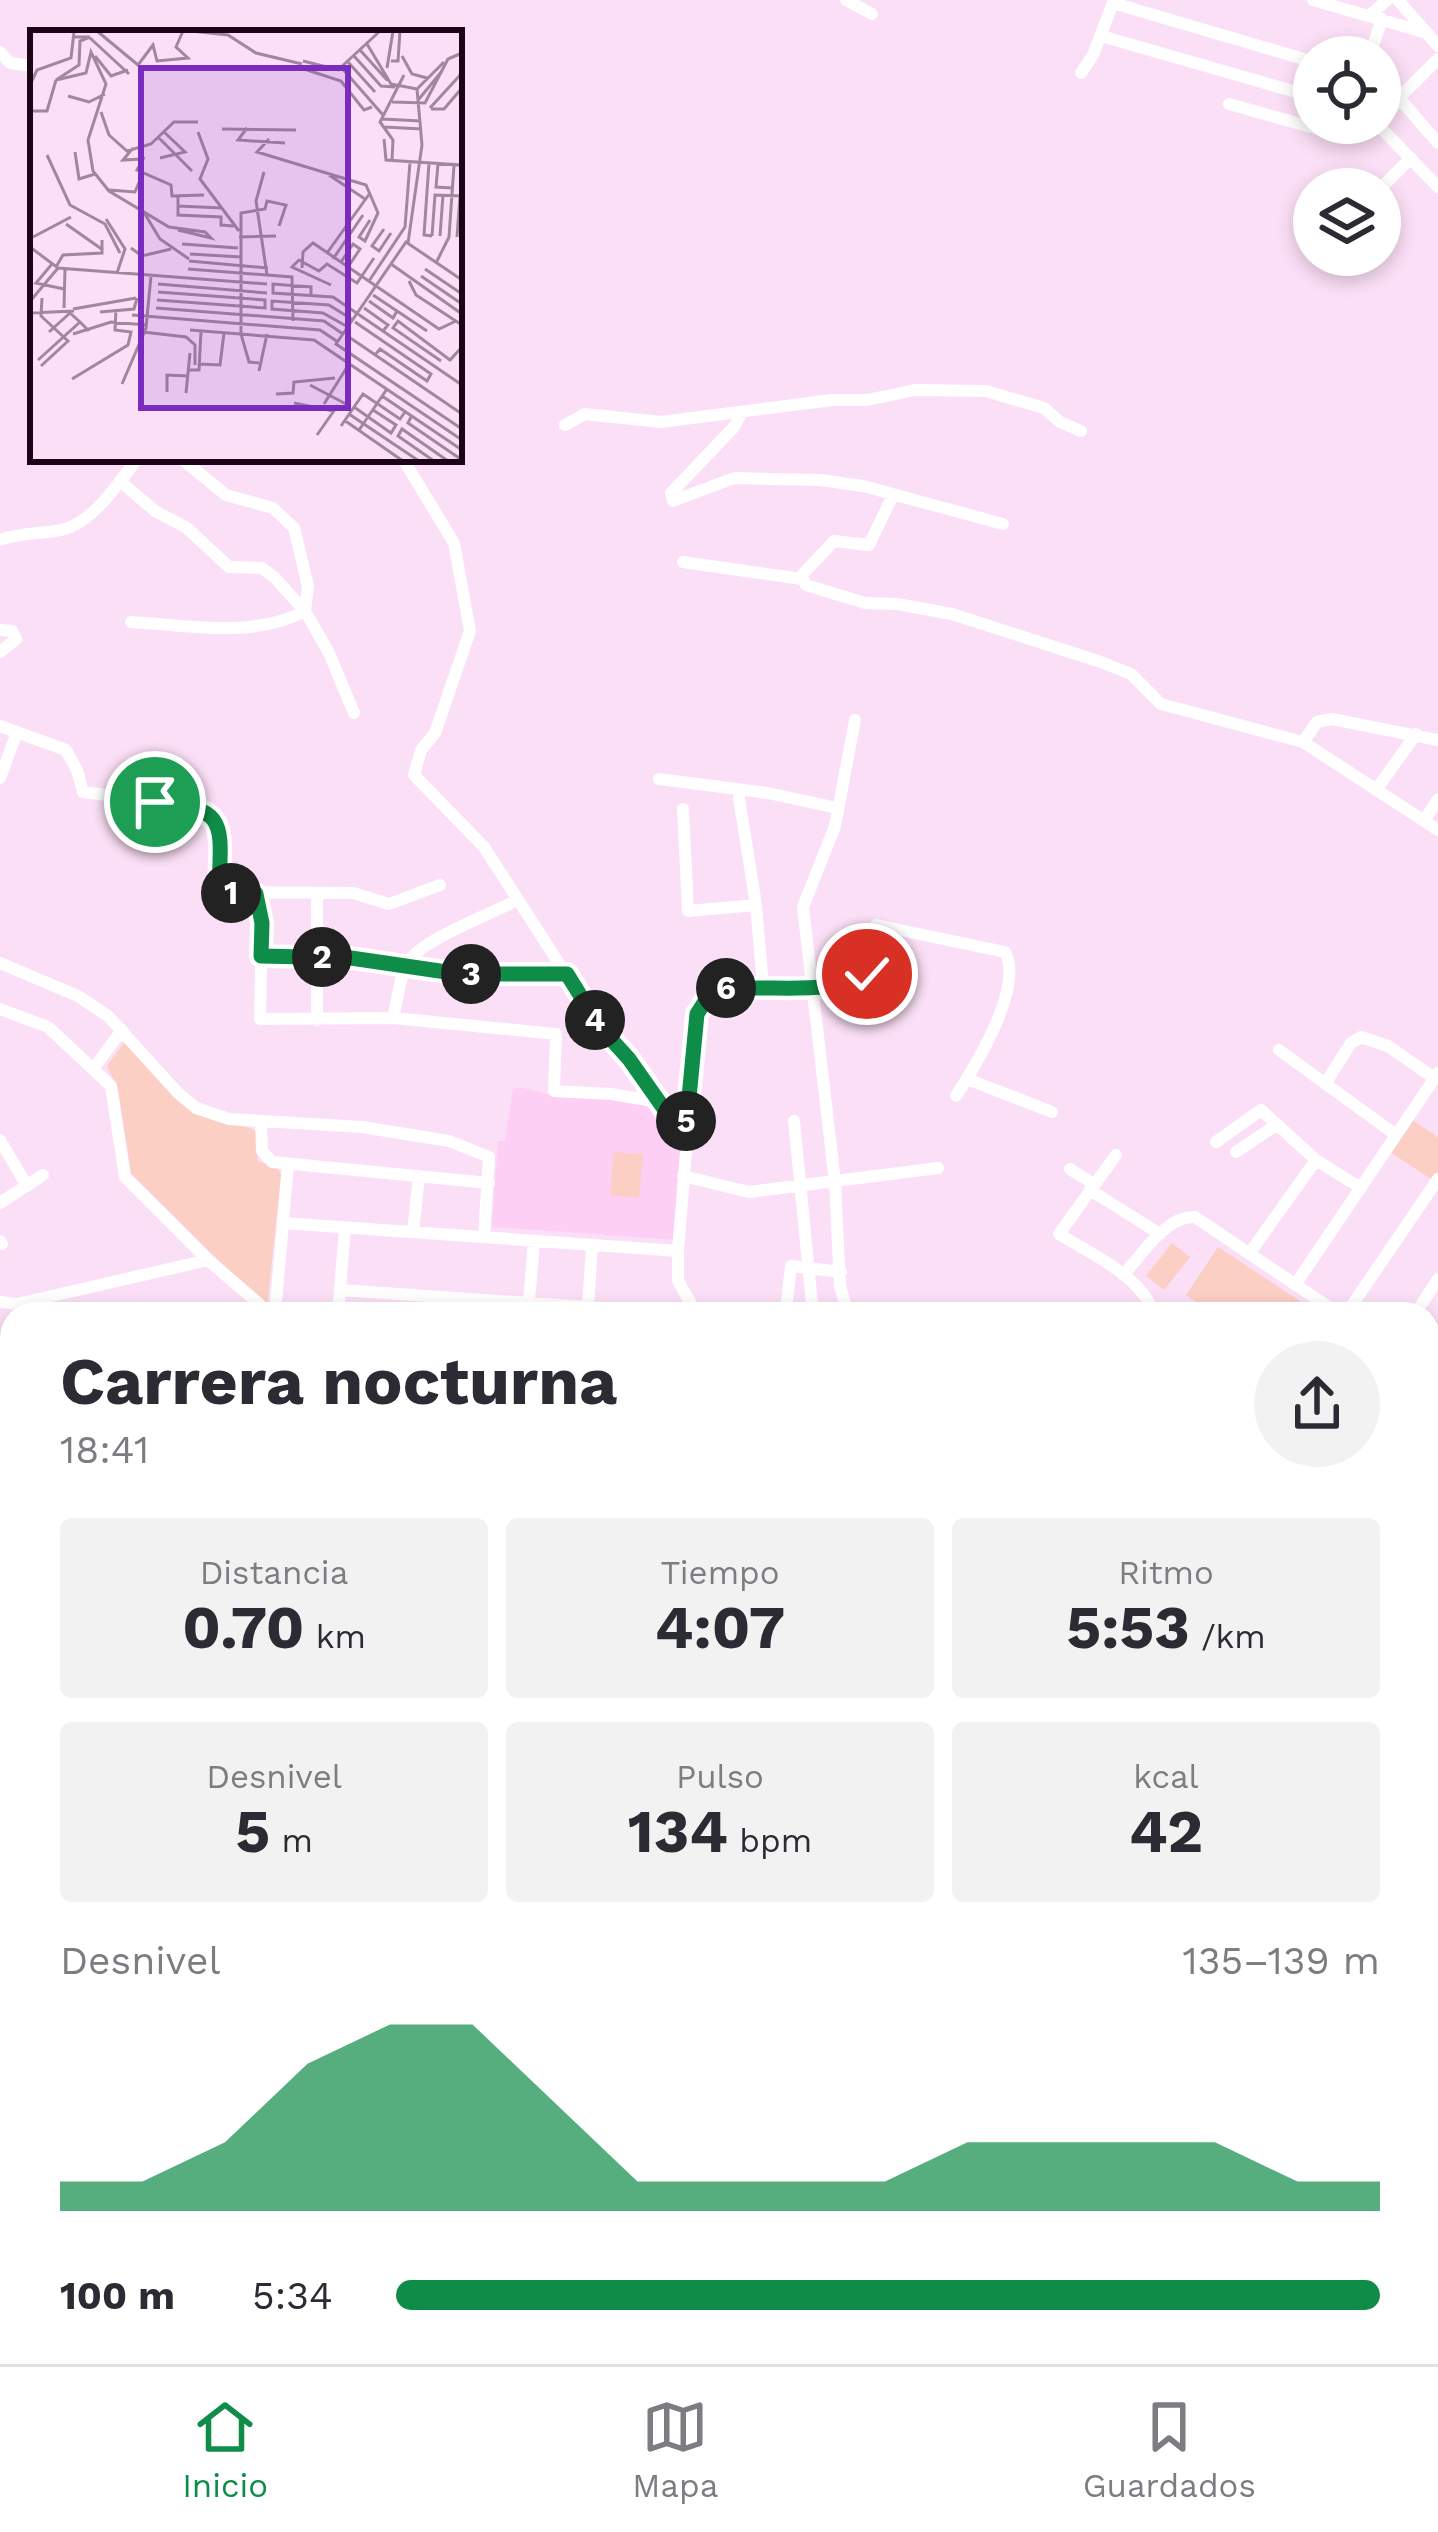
<!DOCTYPE html>
<html lang="es">
<head>
<meta charset="utf-8">
<style>
  body { margin:0; font-family:"Work Sans",sans-serif; background:#f2f2f3; color:#2b2b33; height:100vh; display:flex; flex-direction:column; font-size:45px; white-space:nowrap }
  * { box-sizing:border-box; margin:0 }
  p { font-size:39px; color:#7c7c81 }
  .icon { flex:none; width:66px; height:66px; fill:none; stroke:currentColor; stroke-width:2; stroke-linecap:round; stroke-linejoin:round }
  .map { position:relative; flex:1; overflow:hidden }
  .side { position:absolute; left:0px; top:1302px; width:1440px; height:1062px; display:flex; flex-direction:column; background:#fff; border-radius:36px 36px 0 0; box-shadow:0 6px 18px #0003 }
  .side>* { flex:none }
  .controls { position:absolute; left:1293px; top:36px; display:grid; gap:24px }
  .controls a { display:grid; place-items:center; width:108px; height:108px; border-radius:50%; background:#fff; box-shadow:0 6px 18px #0003; font-size:60px }
  .pin { position:absolute; display:grid; place-items:center; width:102px; height:102px; color:#fff; margin:-51px; border:6px solid #fff; border-radius:50%; box-shadow:0 3px 12px #0007 }
  .km { position:absolute; width:60px; height:60px; margin:-30px; border-radius:50%; background:#222; color:#fff; font-size:33px; line-height:60px; text-align:center }
  .round { display:grid; place-items:center; flex:none; width:126px; height:126px; border-radius:63px; background:#f2f2f3 }
  .overview { display:flex; align-items:center; justify-content:space-between; height:204px; padding:0 60px }
  h1 { font-size:66px; font-weight:700; line-height:90px }
  .metrics { display:grid; grid-template-columns:repeat(3,1fr); gap:18px; height:204px; padding:12px 60px }
  .metrics div { display:grid; align-content:center; border-radius:12px; background:#f2f2f3; text-align:center }
  .metrics b { font-size:60px; font-weight:700 }
  .metrics small { font-size:33px; font-weight:400 }
  .metrics p { font-size:33px }
  .chart { height:336px; padding:24px 60px }
  .chart p { display:flex; justify-content:space-between }
  .chart svg { width:100%; height:216px; margin-top:12px; fill:#0f8c48; opacity:.7 }
  ul { padding:0 60px; list-style:none; font-size:39px }
  li { display:grid; grid-template-columns:192px 144px 1fr; align-items:center; height:90px }
  li i { height:30px; border-radius:15px; background:#0f8c48 }
  .dock { display:flex; justify-content:space-around; align-items:center; height:168px; border-top:3px solid #e1e1e2; background:#fff; font-size:33px; color:#7c7c81 }
  .dock a { display:grid; justify-items:center; gap:6px }
  .dock .active { color:#0f8c48 }
  .map>svg:first-child { display:block }
  .built { fill:#fdcff5 }
  .green { fill:#fccfc5 }
  .lines { fill:none; stroke-linecap:round; stroke-linejoin:round }
  .minor { stroke:#fff; stroke-width:12 }
  .major { stroke:#fff; stroke-width:15 }
  .route-casing { stroke:#fff; stroke-width:24 }
  .route { stroke:#0f8c48; stroke-width:15 }
  .inset-road { fill:none; stroke:#a1879d; stroke-width:3 }
  .view { fill:#7b2cbf; fill-opacity:0.15; stroke:#7b2cbf; stroke-width:6 }
  .inset-edge { fill:none; stroke:#1b0418; stroke-width:6 }
</style>
</head>
<body>
<div class="map">
<svg width="1438" height="2364" viewBox="0 0 1438 2364">
  <rect width="100%" height="100%" fill="#fbdff6"/>
  <path class="built" d="M 519,1087 L 550,1095 L 609,1098 L 655,1106 L 681,1127 L 677,1240 L 492,1227 L 498,1141 L 505,1141 L 513,1090 Z
    M 1438,1462 L 1438,1653 L 1428,1646 L 1428,1468 Z
    M 1438,2080 L 1438,2293 L 1428,2287 L 1428,2096 Z"/>
  <path class="green" d="M 125,1041 C 152,1072 182,1102 220,1121 C 232,1126 245,1125 256,1131 L 258,1161 L 278,1169 L 281,1175 L 267,1308 L 131,1173 L 118,1089 L 107,1066 Z
    M 1412,1120 L 1438,1137 L 1438,1174 L 1434,1181 L 1390,1152 Z
    M 614,1152 L 643,1154 L 639,1198 L 610,1195 Z
    M 1172,1243 L 1190,1257 L 1164,1290 L 1146,1276 Z
    M 1218,1247 L 1306,1305 L 1300,1314 L 1214,1314 L 1186,1295 Z"/>
  <g class="lines">
    <path class="minor" d="M 846,0 L 872,14
      M 1313,0 L 1427,33
      M 1398,0 L 1438,46
      M 1113,3 L 1314,62
      M 1370,15 L 1387,0
      M 1101,36 L 1314,97
      M 0,52 L 10,63 L 33,66
      M 1369,57 L 1382,19
      M 1438,59 L 1399,98 L 1380,127 L 1438,187
      M 1081,73 L 1093,55 L 1114,0
      M 1380,85 L 1399,98 L 1438,143
      M 1229,104 L 1336,134 L 1345,132 L 1348,123
      M 1380,189 L 1411,158
      M 742,412 L 734,427 L 671,493 L 673,501 L 734,478 L 820,480 L 863,486 L 1003,524
      M 565,425 L 585,414 L 661,422 L 832,400 L 867,400 L 915,390 L 986,391 L 1044,408 L 1060,422 L 1081,431
      M 403,459 L 454,543 L 470,631 L 435,733 L 421,750 L 414,775 L 484,847 L 600,1027 L 629,1059 L 667,1113 L 685,1129
      M 120,481 L 155,511 L 187,528 L 229,567 L 262,568 L 275,578 L 305,611 L 329,653 L 354,713
      M 893,495 L 869,545 L 834,541 L 802,575 L 806,585 L 865,603 L 897,604 L 952,614 L 1098,661 L 1131,674 L 1161,704 L 1303,742 L 1438,830
      M 0,540 C 24,531 47,535 68,528 C 95,519 120,481 137,459
      M 683,562 L 802,579
      M 131,622 C 188,625 253,639 305,611 L 308,586 L 294,528 L 273,508 L 226,495 L 182,459
      M 0,630 L 12,631 L 16,639 L 0,652
      M 0,726 L 66,750 L 77,770 L 83,792 L 185,805 L 212,814 L 221,845 L 220,892 L 353,893 L 389,904 L 440,885
      M 1303,742 L 1317,722 L 1332,719 L 1438,740
      M 0,778 L 17,732
      M 659,779 L 768,793 L 837,808
      M 1376,790 L 1416,734
      M 739,798 L 756,905 L 763,986
      M 683,809 L 688,911 L 756,905
      M 1424,821 L 1438,799
      M 256,894 L 262,924 L 260,1019 L 393,1018 L 556,1034 L 554,1091 L 611,1094 L 659,1102
      M 317,896 L 317,1020
      M 261,957 L 351,958 L 460,974 L 567,974
      M 0,963 L 78,996 L 108,1016 L 178,1093 L 196,1108 L 229,1119 L 362,1127 L 449,1141 L 489,1157 L 484,1237
      M 0,1009 L 48,1027 L 111,1086 L 125,1177 L 208,1260 L 271,1314
      M 393,1018 C 398,1000 399,977 408,962 C 422,939 492,914 517,900
      M 1279,1050 L 1396,1135
      M 93,1069 L 122,1030
      M 967,1079 L 1052,1112
      M 1325,1084 L 1351,1043 L 1361,1037 L 1388,1046 L 1434,1078
      M 794,1121 L 813,1314
      M 261,1122 L 262,1151 L 272,1162 L 489,1183
      M 0,1140 L 27,1186
      M 1216,1142 L 1261,1110 L 1316,1160 L 1361,1188
      M 1236,1152 L 1276,1125
      M 1116,1155 L 1059,1234 C 1091,1254 1142,1276 1154,1314
      M 1070,1169 L 1094,1184
      M 683,1176 L 749,1192 L 938,1168
      M 1090,1190 L 1160,1234
      M 0,1203 L 43,1175
      M 283,1223 L 678,1251
      M 413,1232 L 419,1176
      M 0,1241 L 2,1244
      M 1249,1254 L 1316,1160
      M 1123,1275 C 1141,1256 1166,1215 1195,1217 L 1339,1314
      M 1295,1285 L 1438,1073
      M 340,1290 L 690,1314
      M 529,1301 L 534,1241
      M 0,1302 L 17,1304 L 208,1260
      M 787,1302 L 791,1266 L 841,1272
      M 588,1306 L 592,1245
      M 275,1314 L 288,1165
      M 338,1314 L 345,1228
      M 697,1314 L 678,1281 L 678,1251 L 697,1014 L 711,992 L 814,986 L 862,978 L 867,973 L 870,931 L 876,925 L 1005,952 C 1024,987 976,1065 956,1096
      M 848,1314 L 840,1286 L 835,1182 L 803,907 L 835,826 L 855,720
      M 1346,1314 L 1438,1179
      M 1415,1314 L 1438,1279
      M 1428,1374 L 1438,1381
      M 1428,1448 L 1438,1453
      M 0,1477 L 9,1373
      M 0,1603 L 12,1604
      M 1428,1655 L 1438,1662
      M 1428,1721 L 1438,1727
      M 0,1723 L 12,1725
      M 0,1780 L 12,1781
      M 0,1851 L 12,1840
      M 1428,1861 L 1438,1868
      M 1428,2044 L 1438,2050
      M 1428,2084 L 1438,2068
      M 1428,2302 L 1430,2304
      M 1295,2352 L 1312,2364
      M 1346,2364 L 1355,2352"/>
    <path class="major" d="M 1428,1812 L 1438,1798
      M 1428,1849 L 1438,1834
      M 1428,1942 L 1438,1949
      M 1428,1966 L 1438,1972"/>
  </g>
  <g class="lines">
    <defs>
      <path id="route" d="M 155,802 C 229,808 221,823 219,890 L 256,894 L 262,923 L 261,956 L 351,958 L 460,974 L 567,974 L 600,1027 L 629,1059 L 667,1113 L 686,1129 L 697,1014 L 711,992 C 755,981 831,999 867,974"/>
    </defs>
    <use href="#route" class="route-casing"/>
    <use href="#route" class="route"/>
  </g>
  <g transform="translate(30 30)">
    <rect width="432" height="432" fill="#fbdff6"/>
    <path class="inset-road" d="M 67,1 L 108,35 L 123,15 L 127,31 L 158,28 L 146,17 L 153,1M 161,1 L 198,5 L 226,23 L 272,34M 43,7 L 60,7 L 50,11 L 49,35 L 26,50 L 56,43 L 61,22 L 76,54 L 58,110 L 63,141 L 79,161 L 139,197 L 175,202 L 181,208 L 148,200M 60,8 L 99,44M 337,14 L 361,54 L 387,59 L 392,115 L 378,213M 330,20 L 357,50M 65,26 L 81,46 L 98,40M 324,26 L 351,56 L 365,57M 372,26 L 382,44 L 397,48M 273,31 L 309,40M 361,31 L 368,31 L 370,1M 318,32 L 345,62M 311,37 L 353,85M 271,38 L 311,51 L 334,80 L 342,77M 357,38 L 363,1M 309,39 L 350,1M 0,55 L 7,40 L 41,28 L 44,2M 387,59 L 414,32M 38,66 L 59,72 L 75,64M 389,69 L 412,41M 362,72 L 395,73 L 418,29 L 432,23M 400,78 L 432,43M 401,79 L 414,79 L 432,58M 0,81 L 17,81 L 26,50M 71,82 L 79,105 L 97,121 L 121,114 L 144,92 L 168,92M 352,89 L 391,91M 354,97 L 392,99M 217,98 L 208,110 L 255,113M 192,99 L 266,100M 168,102 L 178,129 L 170,149 L 209,201M 128,107 L 162,141M 239,109 L 227,122 L 336,155 L 348,183 L 335,211 L 329,207 L 340,190M 354,109 L 356,130 L 432,135M 103,118 L 93,130 L 113,129 L 107,140 L 141,155 L 142,166 L 174,165M 45,122 L 49,149 L 65,144M 17,125 L 40,175 L 75,194 L 90,223M 130,128 L 155,122 L 133,101M 362,130 L 363,110 L 350,92 L 374,45M 399,133 L 394,205 L 402,206M 408,134 L 406,157 L 422,158M 234,142 L 226,171 L 237,245M 299,145 L 335,169M 79,160 L 105,162 L 113,143M 148,167 L 148,185 L 191,187 L 191,195 L 204,196M 110,176 L 130,209 L 159,229M 148,176 L 192,178M 76,189 L 95,219 L 87,243M 36,194 L 73,220M 354,199 L 342,216 L 349,221 L 361,203M 402,206 L 405,165 L 432,166M 410,206 L 413,165M 3,207 L 41,187M 209,207 L 246,206M 427,207 L 430,166M 152,214 L 208,218M 0,217 L 28,238 L 237,254M 101,218 L 112,226 L 141,219M 297,223 L 340,163M 160,224 L 211,227M 303,229 L 333,185M 159,231 L 238,238M 311,232 L 323,214 L 330,219 L 318,237M 406,233 L 419,207 L 424,135M 22,234 L 6,253 L 34,259M 361,234 L 432,284M 26,237 L 33,225 L 72,223 L 72,210M 272,238 L 273,222 L 283,213 L 409,299 L 426,291M 158,239 L 262,247 L 263,291M 395,239 L 432,264M 391,246 L 432,274M 432,250 L 376,212 L 306,314 L 432,399M 339,251 L 375,197 L 380,132M 379,251 L 386,265 L 432,295M 128,254 L 237,263M 301,255 L 262,237 L 269,230 L 289,241 L 297,234 L 327,253 L 344,228M 281,265 L 281,257 L 243,254 L 243,263 L 303,267 L 432,355M 343,265 L 397,301M 2,269 L 28,238M 127,270 L 235,278 L 235,270 L 128,262M 339,271 L 363,288 L 367,281M 34,278 L 35,238M 126,278 L 294,291 L 313,304M 334,278 L 358,295 L 353,301M 43,279 L 106,268M 70,282 L 104,279 L 107,268M 0,283 L 44,281M 102,285 L 290,300 L 308,312M 325,292 L 401,344 L 397,351 L 350,319 L 345,325M 318,297 L 293,283 L 242,279 L 242,271 L 299,275 L 323,290M 160,300 L 284,310 L 432,410M 19,302 L 40,283 L 50,292M 113,302 L 156,307 L 165,315 L 165,335M 43,304 L 81,292 L 116,295M 316,305 L 432,384M 8,330 L 50,292 L 59,301M 411,331 L 363,298 L 368,291 L 420,330 L 432,317M 229,333 L 219,332 L 211,304 L 211,183 L 235,179 L 237,171 L 256,175 L 249,196M 170,334 L 190,335 L 194,303M 11,336 L 38,311 L 11,286 L 12,268M 159,340 L 169,340 L 171,301M 229,341 L 237,304M 42,349 L 98,315 L 101,302 L 85,300 L 86,279M 92,354 L 116,298 L 121,246M 280,355 L 316,374M 137,362 L 137,345 L 158,346M 156,363 L 160,323M 246,364 L 263,363 L 264,352 L 305,348M 352,366 L 432,420M 264,373 L 303,381M 294,374 L 319,334M 324,377 L 361,403 L 366,395 L 343,380M 319,384 L 389,431M 381,387 L 378,393 L 432,430M 314,390 L 373,431M 311,396 L 333,364 L 370,389 L 375,382M 329,400 L 357,359M 287,405 L 308,375M 404,431 L 368,406 L 372,399 L 418,431"/>
    <path class="view" d="M 111,38 L 318,38 L 318,378 L 111,378 Z"/>
    <rect width="432" height="432" class="inset-edge"/>
  </g>
</svg>
<div class="controls">
<a><svg class="icon" aria-label="locate" viewBox="0 0 24 24"><circle cx="12" cy="12" r="6"/><path d="M12 2v4M12 18v4M2 12h4M18 12h4"/></svg></a>
<a><svg class="icon" aria-label="layers" viewBox="0 0 24 24"><path d="M12 4l9 5-9 5-9-5zM3 14l9 5 9-5"/></svg></a>
</div>
<div class="pin" style="left:155px;top:802px;background:#1e9e55"><svg class="icon" aria-label="arrive" viewBox="0 0 24 24"><path d="M6 21V4h12l-3 4 3 4H6"/></svg></div>
<div class="pin" style="left:867px;top:974px;background:#d93025"><svg class="icon" aria-label="check" viewBox="0 0 24 24"><path d="M5 12l5 5 9-10"/></svg></div>
<b class="km" style="left:231px;top:893px">1</b>
<b class="km" style="left:322px;top:957px">2</b>
<b class="km" style="left:471px;top:974px">3</b>
<b class="km" style="left:595px;top:1020px">4</b>
<b class="km" style="left:686px;top:1121px">5</b>
<b class="km" style="left:726px;top:988px">6</b>
<section class="side">
<div class="overview"><div><h1>Carrera nocturna</h1><p>18:41</p></div><a class="round"><svg class="icon" aria-label="share" viewBox="0 0 24 24"><path d="M12 15V3M7 8l5-5 5 5M5 13v7h14v-7"/></svg></a></div>
<div class="metrics">
<div><p>Distancia</p><b>0.70<small> km</small></b></div>
<div><p>Tiempo</p><b>4:07</b></div>
<div><p>Ritmo</p><b>5:53<small> /km</small></b></div>
</div>
<div class="metrics">
<div><p>Desnivel</p><b>5<small> m</small></b></div>
<div><p>Pulso</p><b>134<small> bpm</small></b></div>
<div><p>kcal</p><b>42</b></div>
</div>
<div class="chart"><p><span>Desnivel</span>135–139 m</p>
<svg viewBox="0 0 160 44" preserveAspectRatio="none"><path d="M0 44V38L10 38L20 30L30 14L40 6L50 6L60 22L70 38L80 38L90 38L100 38L110 30L120 30L130 30L140 30L150 38L160 38V44z"/></svg>
</div>
<ul>
<li><b>100 m</b>5:34<i style="width:100%"></i></li>
</ul>
</section>
</div>
<nav class="dock">
<a class="active"><svg class="icon" aria-label="home" viewBox="0 0 24 24"><path d="M3 11l9-7 9 7M6 9v11h12V9"/></svg>Inicio</a>
<a><svg class="icon" aria-label="map" viewBox="0 0 24 24"><path d="M3 6l6-2 6 2 6-2v14l-6 2-6-2-6 2zM9 4v14M15 6v14"/></svg>Mapa</a>
<a><svg class="icon" aria-label="saved" viewBox="0 0 24 24"><path d="M7 4h10v16l-5-4-5 4z"/></svg>Guardados</a>
</nav>
</body>
</html>
